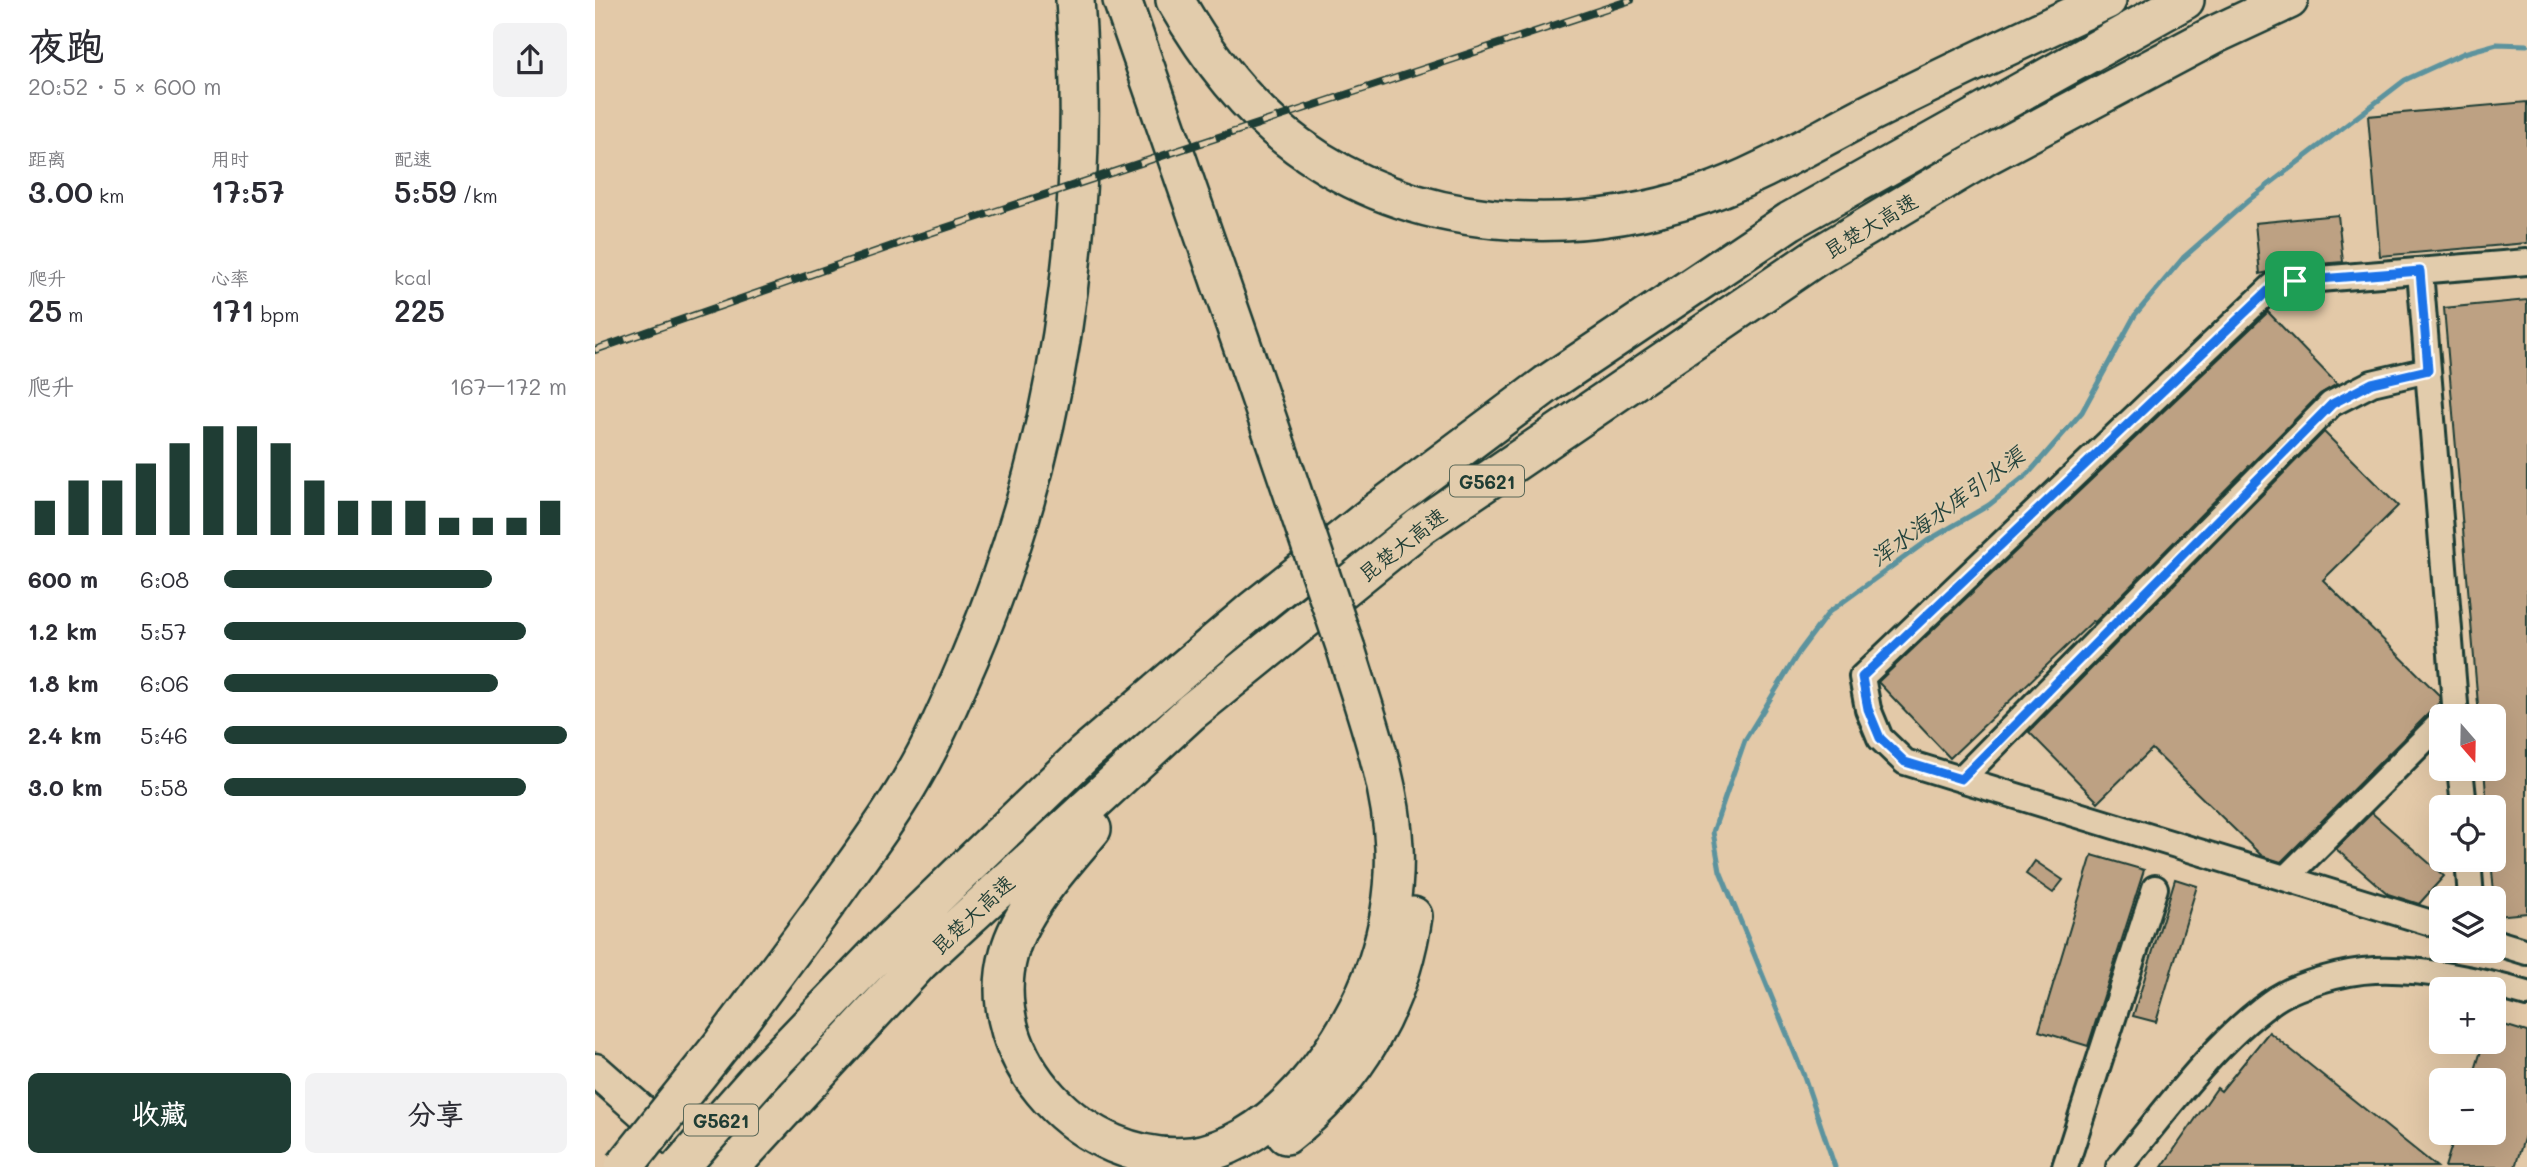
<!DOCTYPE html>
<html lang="zh">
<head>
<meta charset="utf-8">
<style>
  body { margin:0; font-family:Mali,"LXGW WenKai TC",sans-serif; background:#f2f2f3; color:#2b2b33; height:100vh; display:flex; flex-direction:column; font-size:26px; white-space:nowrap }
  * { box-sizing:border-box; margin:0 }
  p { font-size:23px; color:#7c7c81 }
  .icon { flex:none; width:38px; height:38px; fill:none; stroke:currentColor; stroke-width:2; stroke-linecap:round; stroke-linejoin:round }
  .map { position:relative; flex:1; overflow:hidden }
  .drawer { display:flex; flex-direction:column; background:#fff; width:595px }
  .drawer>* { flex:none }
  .needle { width:46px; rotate:160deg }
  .fabs { position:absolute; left:1834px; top:704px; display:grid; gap:14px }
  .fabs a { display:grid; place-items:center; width:77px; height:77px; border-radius:10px; background:#fff; box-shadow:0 7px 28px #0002; font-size:35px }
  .pin { position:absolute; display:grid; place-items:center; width:60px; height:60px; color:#fff; margin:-30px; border-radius:14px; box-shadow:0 4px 10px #0006 }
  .round { display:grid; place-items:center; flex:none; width:74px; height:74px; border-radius:10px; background:#f2f2f3 }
  .headline { display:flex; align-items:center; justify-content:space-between; height:119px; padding:0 28px }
  h1 { font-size:38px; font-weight:600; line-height:52px }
  .figures { display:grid; grid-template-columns:repeat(3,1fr); gap:10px; height:119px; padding:7px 28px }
  .figures div { display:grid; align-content:center }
  .figures b { font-size:30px; font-weight:600 }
  .figures small { font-size:19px; font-weight:400 }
  .figures p { font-size:19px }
  .chart { height:196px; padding:14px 28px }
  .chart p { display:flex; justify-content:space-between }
  .chart svg { width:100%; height:126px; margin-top:7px; stroke:#1f3d34; stroke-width:6 }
  .action { display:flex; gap:14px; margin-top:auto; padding:14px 28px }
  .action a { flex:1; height:80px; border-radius:10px; background:#1f3d34; color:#fff; font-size:28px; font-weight:600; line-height:80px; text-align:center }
  .action a+a { background:#f2f2f3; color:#2b2b33 }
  ul { padding:0 28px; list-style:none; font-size:23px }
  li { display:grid; grid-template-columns:112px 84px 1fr; align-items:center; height:52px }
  li i { height:18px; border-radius:9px; background:#1f3d34 }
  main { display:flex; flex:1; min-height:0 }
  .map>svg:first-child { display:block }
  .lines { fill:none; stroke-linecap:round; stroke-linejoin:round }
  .stream { stroke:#5c939e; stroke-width:5 }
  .building { fill:#bda183; stroke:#1f3d34; stroke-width:2 }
  .minor-casing { stroke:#1f3d34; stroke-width:30 }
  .major-casing { stroke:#1f3d34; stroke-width:37 }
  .highway-casing { stroke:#1f3d34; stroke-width:42 }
  .minor { stroke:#e2ccac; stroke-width:24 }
  .major { stroke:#e2ccac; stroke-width:32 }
  .highway { stroke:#e2ccac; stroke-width:37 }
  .rail-casing { stroke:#1f3d34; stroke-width:8 }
  .rail { stroke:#e2ccac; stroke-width:5; stroke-dasharray:16; stroke-linecap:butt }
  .highway-bridge-casing { stroke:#1f3d34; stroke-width:42; stroke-linecap:butt }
  .highway-bridge { stroke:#e2ccac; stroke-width:37 }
  .route-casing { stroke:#fff; stroke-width:14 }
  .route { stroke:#1a73e8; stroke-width:9 }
  .labels { text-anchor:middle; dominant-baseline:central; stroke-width:5; stroke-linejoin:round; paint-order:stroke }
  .shield { fill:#e2ccac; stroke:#5a6858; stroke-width:2 }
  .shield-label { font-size:19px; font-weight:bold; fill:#1f3d34 }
  .street-label { font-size:21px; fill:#1f3d34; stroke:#e2ccac }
  .water-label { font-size:23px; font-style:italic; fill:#24443d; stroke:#e2ccac }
</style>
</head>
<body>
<main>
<section class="drawer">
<div class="headline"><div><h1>夜跑</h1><p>20:52 · 5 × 600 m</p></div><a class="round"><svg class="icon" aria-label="share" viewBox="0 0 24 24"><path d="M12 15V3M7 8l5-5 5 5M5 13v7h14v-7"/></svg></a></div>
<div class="figures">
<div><p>距离</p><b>3.00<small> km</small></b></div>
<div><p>用时</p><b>17:57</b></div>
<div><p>配速</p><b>5:59<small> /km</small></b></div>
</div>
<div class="figures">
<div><p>爬升</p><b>25<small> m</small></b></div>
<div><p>心率</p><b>171<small> bpm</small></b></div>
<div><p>kcal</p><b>225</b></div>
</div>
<div class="chart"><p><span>爬升</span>167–172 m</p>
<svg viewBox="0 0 160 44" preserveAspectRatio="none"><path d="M5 44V32M15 44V25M25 44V25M35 44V19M45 44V12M55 44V6M65 44V6M75 44V12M85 44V25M95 44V32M105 44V32M115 44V32M125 44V38M135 44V38M145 44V38M155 44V32"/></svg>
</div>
<ul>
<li><b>600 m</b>6:08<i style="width:78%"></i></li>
<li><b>1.2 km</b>5:57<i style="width:88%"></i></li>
<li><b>1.8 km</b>6:06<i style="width:80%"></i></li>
<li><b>2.4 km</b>5:46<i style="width:100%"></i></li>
<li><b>3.0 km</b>5:58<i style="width:88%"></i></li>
</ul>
<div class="action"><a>收藏</a><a>分享</a></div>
</section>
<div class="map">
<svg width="1932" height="1167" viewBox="0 0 1932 1167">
  <rect width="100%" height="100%" fill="#e3c9a8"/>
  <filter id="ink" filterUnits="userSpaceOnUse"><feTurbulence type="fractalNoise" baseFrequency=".0143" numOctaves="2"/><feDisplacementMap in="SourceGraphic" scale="14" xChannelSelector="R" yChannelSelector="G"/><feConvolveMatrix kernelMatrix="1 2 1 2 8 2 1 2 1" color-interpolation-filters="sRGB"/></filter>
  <g filter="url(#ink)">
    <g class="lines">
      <path class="stream" d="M 1240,1167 L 1209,1076 L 1125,871 L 1118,832 L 1150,740 L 1204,652 L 1234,612 L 1332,541 L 1394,505 L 1434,473 L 1487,412 L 1540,315 L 1588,258 L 1655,199 L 1810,80 L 1869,53 L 1902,44 L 1932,45"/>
    </g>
    <path class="building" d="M 1932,102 L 1932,243 L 1785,256 L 1773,116 Z
      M 1743,215 L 1748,262 L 1699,266 L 1665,274 L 1660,223 Z
      M 1932,300 L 1932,913 L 1901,916 L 1896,859 L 1899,859 L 1899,807 L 1892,807 L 1889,768 L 1899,768 L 1899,716 L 1884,716 L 1849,308 Z
      M 1673,312 L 1742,384 L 1725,394 L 1500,622 L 1498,621 L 1355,758 L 1283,682 Z
      M 1729,432 L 1803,506 L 1728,580 L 1844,695 L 1845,702 L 1686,862 L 1667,856 L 1557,749 L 1503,802 L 1434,732 Z
      M 1777,813 L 1849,876 L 1824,904 L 1793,894 L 1741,849 Z
      M 1497,855 L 1549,870 L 1493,1046 L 1444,1031 Z
      M 1440,861 L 1468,880 L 1458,893 L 1431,874 Z
      M 1580,879 L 1602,886 L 1561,1022 L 1538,1016 Z
      M 1899,1022 L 1932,1032 L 1932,1129 L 1920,1167 L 1850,1167 L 1861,1132 L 1899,1132 L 1899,1080 L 1877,1080 L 1889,1041 L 1899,1041 Z
      M 1674,1032 L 1842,1167 L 1567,1167 L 1622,1088 L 1626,1091 Z"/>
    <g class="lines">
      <defs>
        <path id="minor" d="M 1825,271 L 1861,716
          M 1865,768 L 1869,807
          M 1366,779 L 1736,404 L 1777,383 L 1833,370
          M 1873,859 L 1876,898
          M 1691,878 L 1846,723
          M 1846,926 L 1310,762 L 1285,738 L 1273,709 L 1267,677 L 1678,286 L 1700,281 L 1932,262
          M 1899,942 L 1932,952
          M 1470,1167 L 1560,888
          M 1524,1167 C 1569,1113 1618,1044 1675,1003 C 1698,985 1751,971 1780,970 C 1827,968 1888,981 1932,994"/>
        <path id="major" d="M 0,1070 L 110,1167"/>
        <path id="highway" d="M 527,0 L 655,368
          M 580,0 C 612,56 651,108 703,146 C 819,231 974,239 1107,195 C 1166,175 1220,141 1275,113 C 1353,74 1432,37 1512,0
          M 497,829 C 468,864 426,908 414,953 C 385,1059 490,1167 596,1156 C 683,1144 756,1040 782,963 C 794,926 801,886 799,847 C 796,779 770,713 751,649
          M 128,1043 C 170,987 212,932 253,874 C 276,842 300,809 319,775 C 341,737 358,696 375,657 C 463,450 497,224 480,0
          M 168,1073 L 289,947 L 488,755 L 658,610 L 785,509 L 952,384 L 1195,221 L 1590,0
          M 691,1135 C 762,1080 805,1005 818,916
          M 136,1167 L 325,962 L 596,712 L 826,526 L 1221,257 L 1389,157 L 1619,35 L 1694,0"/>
      </defs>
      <use href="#minor" class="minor-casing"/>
      <use href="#major" class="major-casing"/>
      <use href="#highway" class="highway-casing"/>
      <use href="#minor" class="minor"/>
      <use href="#major" class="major"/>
      <use href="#highway" class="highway"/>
      <defs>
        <path id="rail" d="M 0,350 L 317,239 L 1036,0"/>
      </defs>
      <use href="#rail" class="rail-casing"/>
      <use href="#rail" class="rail"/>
      <defs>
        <path id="highway-bridge" d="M 655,368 L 751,649
          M 29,1167 L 128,1043
          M 85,1167 L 168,1073"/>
      </defs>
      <use href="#highway-bridge" class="highway-bridge-casing"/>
      <use href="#highway-bridge" class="highway-bridge"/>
    </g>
  </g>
  <g class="lines" filter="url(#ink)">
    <defs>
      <path id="route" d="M 1825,271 L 1833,370 L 1777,383 L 1737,404 L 1366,779 L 1310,762 L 1285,738 L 1273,709 L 1267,677 L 1678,286 L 1700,281 Z"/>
    </defs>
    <use href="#route" class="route-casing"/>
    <use href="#route" class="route"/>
  </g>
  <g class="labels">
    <g class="shield">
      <rect x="855" y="465.5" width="74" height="31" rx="5"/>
      <rect x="89" y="1104.5" width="74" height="31" rx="5"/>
    </g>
    <g class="shield-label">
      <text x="892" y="481">G5621</text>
      <text x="126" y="1120">G5621</text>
    </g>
    <g class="street-label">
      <text transform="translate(1275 225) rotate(-31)">昆楚大高速</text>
      <text transform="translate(807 544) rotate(-38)">昆楚大高速</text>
      <text transform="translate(377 914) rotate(-43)">昆楚大高速</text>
    </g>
    <g class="water-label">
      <text transform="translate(1352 506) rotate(-36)">浑水海水库引水渠</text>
    </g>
  </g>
</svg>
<div class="fabs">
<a><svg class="needle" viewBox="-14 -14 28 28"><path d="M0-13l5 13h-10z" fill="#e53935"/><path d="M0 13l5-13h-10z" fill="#7c7c81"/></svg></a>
<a><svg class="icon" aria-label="locate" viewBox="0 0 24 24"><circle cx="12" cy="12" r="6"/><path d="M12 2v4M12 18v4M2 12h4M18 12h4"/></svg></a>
<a><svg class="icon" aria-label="layers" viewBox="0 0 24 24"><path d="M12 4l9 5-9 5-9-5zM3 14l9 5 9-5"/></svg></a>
<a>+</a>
<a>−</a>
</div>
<div class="pin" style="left:1700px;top:281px;background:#1e9e55"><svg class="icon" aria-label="arrive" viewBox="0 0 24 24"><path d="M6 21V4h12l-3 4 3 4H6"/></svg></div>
</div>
</main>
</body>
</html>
